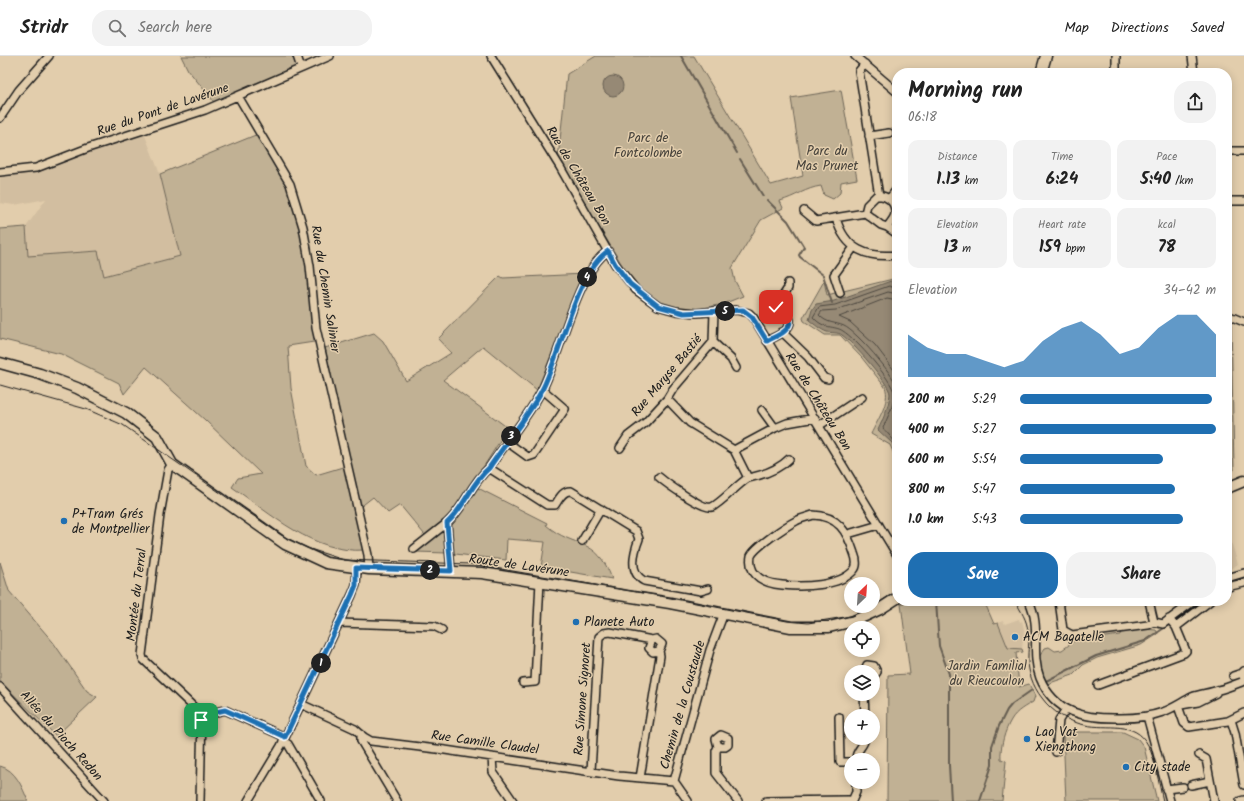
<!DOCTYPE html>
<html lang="en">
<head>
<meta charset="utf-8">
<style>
  body { margin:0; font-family:Kalam,sans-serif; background:#f2f2f2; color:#222; height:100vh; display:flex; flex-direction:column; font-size:15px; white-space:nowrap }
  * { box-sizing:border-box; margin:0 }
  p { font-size:13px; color:#767676 }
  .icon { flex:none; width:22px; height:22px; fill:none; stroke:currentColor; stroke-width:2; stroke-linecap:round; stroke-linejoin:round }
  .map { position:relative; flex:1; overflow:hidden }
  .panel { position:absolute; left:892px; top:12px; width:340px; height:538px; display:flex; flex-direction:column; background:#fff; border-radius:16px; box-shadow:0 2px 10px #0003 }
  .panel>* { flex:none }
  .needle { width:26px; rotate:25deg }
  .buttons { position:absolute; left:844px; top:521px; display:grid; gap:8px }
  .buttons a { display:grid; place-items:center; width:36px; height:36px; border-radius:50%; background:#fff; box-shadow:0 2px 10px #0003; font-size:20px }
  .pin { position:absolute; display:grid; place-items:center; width:34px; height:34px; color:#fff; margin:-17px; border-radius:8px; box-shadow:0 2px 6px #0006 }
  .km { position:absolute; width:20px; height:20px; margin:-10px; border-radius:50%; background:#222; color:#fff; font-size:11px; line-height:20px; text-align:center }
  .round { display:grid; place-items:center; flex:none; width:42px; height:42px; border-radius:16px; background:#f2f2f2 }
  .summary { display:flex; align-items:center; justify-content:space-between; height:68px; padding:0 16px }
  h1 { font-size:22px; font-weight:800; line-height:30px }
  .stats { display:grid; grid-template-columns:repeat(3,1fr); gap:6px; height:68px; padding:4px 16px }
  .stats div { display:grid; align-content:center; border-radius:10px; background:#f2f2f2; text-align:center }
  .stats b { font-size:17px; font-weight:800 }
  .stats small { font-size:11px; font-weight:400 }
  .stats p { font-size:11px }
  .chart { height:112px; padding:8px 16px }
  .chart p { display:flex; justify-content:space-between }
  .chart svg { width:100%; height:72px; margin-top:4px; fill:#1f6fb2; opacity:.7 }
  .cta { display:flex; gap:8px; margin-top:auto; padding:8px 16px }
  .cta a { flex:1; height:46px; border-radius:16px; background:#1f6fb2; color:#fff; font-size:16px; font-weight:800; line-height:46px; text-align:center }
  .cta a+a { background:#f2f2f2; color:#222 }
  ul { padding:0 16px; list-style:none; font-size:13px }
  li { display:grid; grid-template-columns:64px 48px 1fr; align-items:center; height:30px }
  li i { height:10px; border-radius:5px; background:#1f6fb2 }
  header { display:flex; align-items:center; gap:24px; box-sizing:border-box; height:56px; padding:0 20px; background:#fff; border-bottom:1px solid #e0e0e0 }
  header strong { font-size:19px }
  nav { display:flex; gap:22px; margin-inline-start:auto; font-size:14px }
  .search { width:280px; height:36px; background:#f2f2f2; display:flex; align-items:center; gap:10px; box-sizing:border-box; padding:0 14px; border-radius:16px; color:#767676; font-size:15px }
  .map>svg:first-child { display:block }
  .built { fill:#d2bea0 }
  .green { fill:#c1b194; stroke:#6e6658 }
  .water { fill:#968975; stroke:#655d51 }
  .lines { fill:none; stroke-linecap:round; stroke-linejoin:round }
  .shore { stroke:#4d4840; stroke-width:1 }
  .stream { stroke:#655d51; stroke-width:2 }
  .street-casing { stroke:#1c1c1c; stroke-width:10 }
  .secondary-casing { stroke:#1c1c1c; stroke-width:13 }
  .street { stroke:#e2cdac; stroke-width:7 }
  .secondary { stroke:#e2cdac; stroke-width:10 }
  .tram { stroke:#1c1c1c; stroke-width:1 }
  .route-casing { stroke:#fff; stroke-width:8 }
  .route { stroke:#1f6fb2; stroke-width:5 }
  .poi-dot { fill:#1f6fb2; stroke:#e2cdac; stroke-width:1.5 }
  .labels { text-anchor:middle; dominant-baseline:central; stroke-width:3; stroke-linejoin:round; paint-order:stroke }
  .street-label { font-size:13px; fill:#1c1c1c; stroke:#e2cdac }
  .park-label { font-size:13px; fill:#45413a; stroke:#e2cdac }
  .poi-label { font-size:13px; fill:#1c1c1c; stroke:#e2cdac; text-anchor:start }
</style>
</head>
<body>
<header>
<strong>Stridr</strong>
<div class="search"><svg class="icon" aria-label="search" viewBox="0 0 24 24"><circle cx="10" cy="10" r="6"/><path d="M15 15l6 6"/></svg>Search here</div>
<nav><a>Map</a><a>Directions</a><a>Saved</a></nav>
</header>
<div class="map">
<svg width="1244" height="745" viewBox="0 0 1244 745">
  <rect width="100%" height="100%" fill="#e2cdac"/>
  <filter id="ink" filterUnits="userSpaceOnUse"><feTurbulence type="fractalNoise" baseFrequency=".025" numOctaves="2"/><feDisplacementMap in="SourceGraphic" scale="8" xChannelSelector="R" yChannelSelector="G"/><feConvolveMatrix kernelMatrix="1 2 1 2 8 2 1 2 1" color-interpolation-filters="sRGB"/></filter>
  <g filter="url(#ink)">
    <path class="built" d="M 144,77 L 160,118 L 180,200 L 103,220 L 97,195 L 28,200 L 26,171 L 46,143 L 14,149 L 0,147 L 0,121 L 17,119 Z
      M 1227,472 L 1238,508 L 1227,516 Z
      M 1019,563 L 1020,566 L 1022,565 L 1024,574 L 1022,593 L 1008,592 L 998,567 L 1003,565 L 1005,568 Z"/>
    <path class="green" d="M 181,0 L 296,0 L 299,9 L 214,46 L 188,14 Z
      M 596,0 L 694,0 L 771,129 L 803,120 L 791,42 L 841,34 L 857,123 L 841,126 L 840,137 L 833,143 L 824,139 L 821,130 C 806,132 795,141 780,145 L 783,152 L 761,164 L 732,212 L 735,225 L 743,240 L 723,248 L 688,255 L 661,248 L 633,227 L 558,103 L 567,18 Z
      M 258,78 L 294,143 L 310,223 L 314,286 L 288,290 L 291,332 L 306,410 L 316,419 L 346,410 L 365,494 C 314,498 271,458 232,431 L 238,422 L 261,418 L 205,364 L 146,311 L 124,338 L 119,327 L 61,298 L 0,283 L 0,173 L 26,171 L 28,200 L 98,195 L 104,220 L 180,200 L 160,118 Z
      M 584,218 L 537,334 L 483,290 L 443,324 L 508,372 L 472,429 L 547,467 L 546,469 C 575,494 596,479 612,523 L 541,511 L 545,486 L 507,483 L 506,504 L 447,497 L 416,496 L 429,484 L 400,449 L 388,457 L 373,441 L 359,452 L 325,292 L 374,277 L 383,285 L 406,325 L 451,297 L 438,283 L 500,220 L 503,222 Z
      M 897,222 L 897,405 L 890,389 L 871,378 C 877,365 891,345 885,331 L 862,302 L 840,279 L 825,279 L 804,265 L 803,262 L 824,225 L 827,239 Z
      M 1227,264 L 1231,264 L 1234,414 L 1227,415 Z
      M 0,506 L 9,535 L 53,586 L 87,635 L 97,641 L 56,680 L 0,625 Z
      M 907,545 L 984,545 L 994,568 L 998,567 L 1008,592 L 1022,593 L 1023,596 L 1016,597 L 1019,631 L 1029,628 L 1035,640 L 1033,646 C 1026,650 1016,655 1011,664 C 1005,674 1000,691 1001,703 L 1006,705 L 1002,745 L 887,745 L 888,619 L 910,618 L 901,548 Z
      M 1143,573 L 1156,574 L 1158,578 L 1141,589 L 1097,602 L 1083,609 L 1073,619 L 1047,628 L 1042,616 L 1039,601 L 1045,592 L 1049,591 L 1055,595 L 1062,594 L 1069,589 L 1069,586 L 1120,579 L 1121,575 Z
      M 1063,676 L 1123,676 L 1138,683 L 1144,691 L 1157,745 L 1066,745 Z
      M 0,710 C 16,714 22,731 28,745 L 0,745 Z"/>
    <path class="water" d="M603 30a10 10 0 1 1 20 0a10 10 0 1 1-20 0Z
      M 891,225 L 897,231 L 897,397 L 892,387 L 878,374 C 883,363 889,350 890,338 C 890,328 852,286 842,279 C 838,276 832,277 827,276 C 821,274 814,268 809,264 L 812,254 L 816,248 L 834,245 Z"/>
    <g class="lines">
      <path class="shore" d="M 897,233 L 889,230 L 835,249 L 819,251 L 813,261 C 824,274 834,269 843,275 C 855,282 893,325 894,337 C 895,348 887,362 883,372 L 897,388
        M 897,238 L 888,236 L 836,254 L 822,255 L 819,259 C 827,268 835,266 844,270 C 857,276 892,317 897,330
        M 897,244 L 887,242 L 839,261 L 850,266 L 875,289 L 897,318"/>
      <path class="stream" d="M 681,0 L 737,97
        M 740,103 L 763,140
        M 767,144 L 788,165 L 804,191 L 799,199 L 800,201 L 823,219 L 832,247
        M 1227,527 L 1244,522
        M 936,545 L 939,590 L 949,618 L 949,709 L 951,745
        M 1046,625 L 1096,600 L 1145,585 L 1204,545
        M 980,745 L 992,709 L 992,690 L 999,670 L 1007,654 L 1012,648 L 1032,634"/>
      <defs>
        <path id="street" d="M 297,0 L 301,12
          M 491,0 L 560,111 L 615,208 L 636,234 L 658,250 L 676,255 L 696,257 L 736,254 L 749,257 L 753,261 L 897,499
          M 855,0 L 897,36
          M 1116,0 L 1116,17
          M 1192,0 L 1194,17
          M 865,8 L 859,15 L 879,140
          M 238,40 L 290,128 L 303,171 L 310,210 L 316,272 L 368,499 L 369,513
          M 0,62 L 19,34 L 49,0
          M 869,80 L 889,77
          M 1227,95 L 1244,95
          M 0,116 L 36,112 L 88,92 L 205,54 L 330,0
          M 876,140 C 886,138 896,146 895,157 C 895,162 890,167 887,171 L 881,169 L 865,157 L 867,149 Z
          M 889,143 L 897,133
          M 1227,145 L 1244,145
          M 804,155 L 816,165 L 865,157
          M 836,162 C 845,194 867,202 897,199
          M 887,171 L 897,178
          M 840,237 L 834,219 L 854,191
          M 1232,261 L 1244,266
          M 782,276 L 808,301 L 824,322 L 828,323
          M 767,285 C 776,280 791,275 790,264 L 777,254 L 776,251 L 788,232 L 788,227
          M 713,286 L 731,303 L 736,312
          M 667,343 L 690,367 L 734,394 L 775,372 L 787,367 L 815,362
          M 762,354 L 775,372
          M 820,369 L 862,341
          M 507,386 L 528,401 L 534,399 L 565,353 L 542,333
          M 620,392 L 628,380 L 645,367 L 667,343 L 673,333 L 713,286 L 714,255
          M 172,408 L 168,414 L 160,459 L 142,599 L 143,603 L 202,659
          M 489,412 L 547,449 L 555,449 C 559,443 563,434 571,435 L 636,475 L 639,483 C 634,496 628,516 644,525 L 701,535 L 708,533
          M 659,421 C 666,427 703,454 712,451 C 721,447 738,428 748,422 L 734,394
          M 748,422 C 763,419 778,414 789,403
          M 813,459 C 838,460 847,475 854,497 C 856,502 858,509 854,514 C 840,531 801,531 782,529 C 771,528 759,525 753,515 C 751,511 750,505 751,500 C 755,491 786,470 796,465 C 801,462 808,461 813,459 Z
          M 848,478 L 879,469
          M 582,485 L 601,453
          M 414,493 L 447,467
          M 451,515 L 447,467 C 465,451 471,427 489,412 C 505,388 529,359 542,334 C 560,300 577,215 608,195
          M 1227,522 L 1244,517
          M 1227,532 L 1231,530 L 1244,527
          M 1029,545 C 1042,572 1030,596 1040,622 C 1055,658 1086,663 1121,662 C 1135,662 1149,661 1163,656 C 1174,652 1182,646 1192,641 C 1200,638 1210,637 1218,634 C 1227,632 1236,628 1244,625
          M 1059,545 L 1063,574 L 1072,579 L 1148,569 L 1154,566
          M 1149,545 L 1154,566
          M 1154,566 L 1163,568 L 1194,545
          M 339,567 L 434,570 L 442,574
          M 1176,571 L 1210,545
          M 1244,615 L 1242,617 L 1244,623
          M 864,616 L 867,609 L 874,610 L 877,616 L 873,621
          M 1233,620 L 1242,617
          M 523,627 L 535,626 L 540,525
          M 1098,629 L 1184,597 L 1186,595 L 1176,571 L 1169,563
          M 0,631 L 104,745
          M 864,638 L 865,660
          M 301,648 L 355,673 L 364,681 L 371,685 L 445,694 L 619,720 L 674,725
          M 1181,649 L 1198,646 L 1216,637
          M 1178,650 L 1184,667 L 1189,671 L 1228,665 L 1244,657
          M 202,659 L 225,654 L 285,681
          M 1147,660 L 1170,745
          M 839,661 L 840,706 L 851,706
          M 1231,664 L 1235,677 L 1244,729
          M 361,678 L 361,685 L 397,745
          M 283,685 L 288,688 L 321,745
          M 718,691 L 725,691 L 728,689 L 728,682 L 721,679 L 716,683 L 718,691 L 716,695 L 716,717 L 738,745
          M 1056,696 L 1059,664 L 1066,653
          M 1199,699 L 1206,703 L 1214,745
          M 492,701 L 493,716 L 513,745
          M 856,704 C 855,694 864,691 865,682
          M 591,715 L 599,581 L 604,577 L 610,576 L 652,584 L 656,583 L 662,588 L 659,595 L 653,596 L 649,592 L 652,584
          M 640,722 L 660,600 L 659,595
          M 674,725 L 710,594 L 724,557
          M 674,725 L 688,745
          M 1191,729 L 1210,725
          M 1166,733 L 1183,731
          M 200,745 L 202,659
          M 248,745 L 281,690 L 352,539 L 356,529 L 357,512
          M 766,745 L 849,744 L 852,745
          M 852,745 L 856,736 L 856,726
          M 1240,745 L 1244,744"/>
        <path id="secondary" d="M 1041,17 L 1046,0
          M 0,307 L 40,318 L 77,332 L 126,357 L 157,381 L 172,408 L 285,488 L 326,507 L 369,513 L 482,517 L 670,547 L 791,571 L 829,571 L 854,565 L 880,553 L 897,542
          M 1227,432 L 1244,425"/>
      </defs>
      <use href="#street" class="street-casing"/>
      <use href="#secondary" class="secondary-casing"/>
      <use href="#street" class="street"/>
      <use href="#secondary" class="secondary"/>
      <path class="tram" d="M 0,329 L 86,353 L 123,369 L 281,479 L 307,492 L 344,504 L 471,508 L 655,539 L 787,565 L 808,567 L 851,560 L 875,549 L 897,535
        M 1015,545 C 1021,555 1027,564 1028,575 C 1030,583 1028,591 1028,600 C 1027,614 1033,631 1042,642 C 1052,656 1069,666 1085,669 C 1108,674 1135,664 1148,689 C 1155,702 1159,729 1163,745"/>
    </g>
  </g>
  <g class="lines" filter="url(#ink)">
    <defs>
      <path id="route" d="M 201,664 L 202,659 L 225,654 L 285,681 L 352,539 L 356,529 L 356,512 L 451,515 L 447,467 C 465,451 471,427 489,412 C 505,388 529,359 542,334 C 560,300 577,215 608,195 L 615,208 L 630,228 L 658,250 L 684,257 L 743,254 L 752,261 L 767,285 C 776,280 791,275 790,264 L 777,254 L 776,251"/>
    </defs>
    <use href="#route" class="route-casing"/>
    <use href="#route" class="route"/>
  </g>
  <g class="poi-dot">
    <circle cx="64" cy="465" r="4"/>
    <circle cx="576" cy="566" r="4"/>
    <circle cx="1015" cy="581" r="4"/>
    <circle cx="1027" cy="683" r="4"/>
    <circle cx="1126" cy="711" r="4"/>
  </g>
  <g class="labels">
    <g class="street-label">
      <text transform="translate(163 54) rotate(-19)">Rue du Pont de Lavérune</text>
      <text transform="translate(578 120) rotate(59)">Rue de Château Bon</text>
      <text transform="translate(325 233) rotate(81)">Rue du Chemin Salinier</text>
      <text transform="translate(667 320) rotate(-50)">Rue Maryse Bastié</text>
      <text transform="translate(818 346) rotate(58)">Rue de Château Bon</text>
      <text transform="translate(519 510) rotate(8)">Route de Lavérune</text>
      <text transform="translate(137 539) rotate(-83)">Montée du Terral</text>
      <text transform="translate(583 643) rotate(-86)">Rue Simone Signoret</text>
      <text transform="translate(683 649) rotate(-74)">Chemin de la Coustaude</text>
      <text transform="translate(61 680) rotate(48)">Allée du Pioch Redon</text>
      <text transform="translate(485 687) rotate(8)">Rue Camille Claudel</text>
    </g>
    <g class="park-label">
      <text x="648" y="82">Parc de<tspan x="648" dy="15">Fontcolombe</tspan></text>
      <text x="827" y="95">Parc du<tspan x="827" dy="15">Mas Prunet</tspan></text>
      <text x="987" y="610">Jardin Familial<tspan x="987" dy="15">du Rieucoulon</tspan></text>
    </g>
    <g class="poi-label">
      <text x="72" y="458">P+Tram Grés<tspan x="72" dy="15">de Montpellier</tspan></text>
      <text x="584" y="566">Planete Auto</text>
      <text x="1023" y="581">ACM Bagatelle</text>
      <text x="1035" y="676">Lao Vat<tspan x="1035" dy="15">Xiengthong</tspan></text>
      <text x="1134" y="711">City stade</text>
    </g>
  </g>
</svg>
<div class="buttons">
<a><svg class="needle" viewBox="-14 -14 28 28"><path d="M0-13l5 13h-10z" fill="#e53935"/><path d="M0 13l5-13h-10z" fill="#767676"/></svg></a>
<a><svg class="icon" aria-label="locate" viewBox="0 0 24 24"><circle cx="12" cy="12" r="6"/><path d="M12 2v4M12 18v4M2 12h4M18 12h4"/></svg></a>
<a><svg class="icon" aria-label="layers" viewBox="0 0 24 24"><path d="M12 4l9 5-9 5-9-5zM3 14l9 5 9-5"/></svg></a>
<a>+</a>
<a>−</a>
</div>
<div class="pin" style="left:201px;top:664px;background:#1e9e55"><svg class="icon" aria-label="arrive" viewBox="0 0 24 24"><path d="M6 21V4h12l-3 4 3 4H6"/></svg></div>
<div class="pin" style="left:776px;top:251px;background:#d93025"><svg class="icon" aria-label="check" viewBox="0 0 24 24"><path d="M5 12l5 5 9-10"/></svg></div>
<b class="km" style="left:321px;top:607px">1</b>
<b class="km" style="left:430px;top:514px">2</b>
<b class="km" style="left:511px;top:380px">3</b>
<b class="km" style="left:587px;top:221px">4</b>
<b class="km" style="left:725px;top:255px">5</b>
<section class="panel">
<div class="summary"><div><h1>Morning run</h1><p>06:18</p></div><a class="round"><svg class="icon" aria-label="share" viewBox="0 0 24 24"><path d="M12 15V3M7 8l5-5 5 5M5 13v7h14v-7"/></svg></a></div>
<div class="stats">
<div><p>Distance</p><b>1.13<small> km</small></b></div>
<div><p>Time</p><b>6:24</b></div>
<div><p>Pace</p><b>5:40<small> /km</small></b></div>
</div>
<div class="stats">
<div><p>Elevation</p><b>13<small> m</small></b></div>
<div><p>Heart rate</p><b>159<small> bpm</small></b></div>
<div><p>kcal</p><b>78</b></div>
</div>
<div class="chart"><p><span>Elevation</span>34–42 m</p>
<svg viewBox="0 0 160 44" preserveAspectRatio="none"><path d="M0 44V18L10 26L20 30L30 30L40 34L50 38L60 34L70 22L80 14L90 10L100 18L110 30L120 26L130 14L140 6L150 6L160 18V44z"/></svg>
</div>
<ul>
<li><b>200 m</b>5:29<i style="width:98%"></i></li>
<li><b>400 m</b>5:27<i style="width:100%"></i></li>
<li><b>600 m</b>5:54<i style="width:73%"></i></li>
<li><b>800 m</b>5:47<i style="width:79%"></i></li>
<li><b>1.0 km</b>5:43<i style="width:83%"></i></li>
</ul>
<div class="cta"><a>Save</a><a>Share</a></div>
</section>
</div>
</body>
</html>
